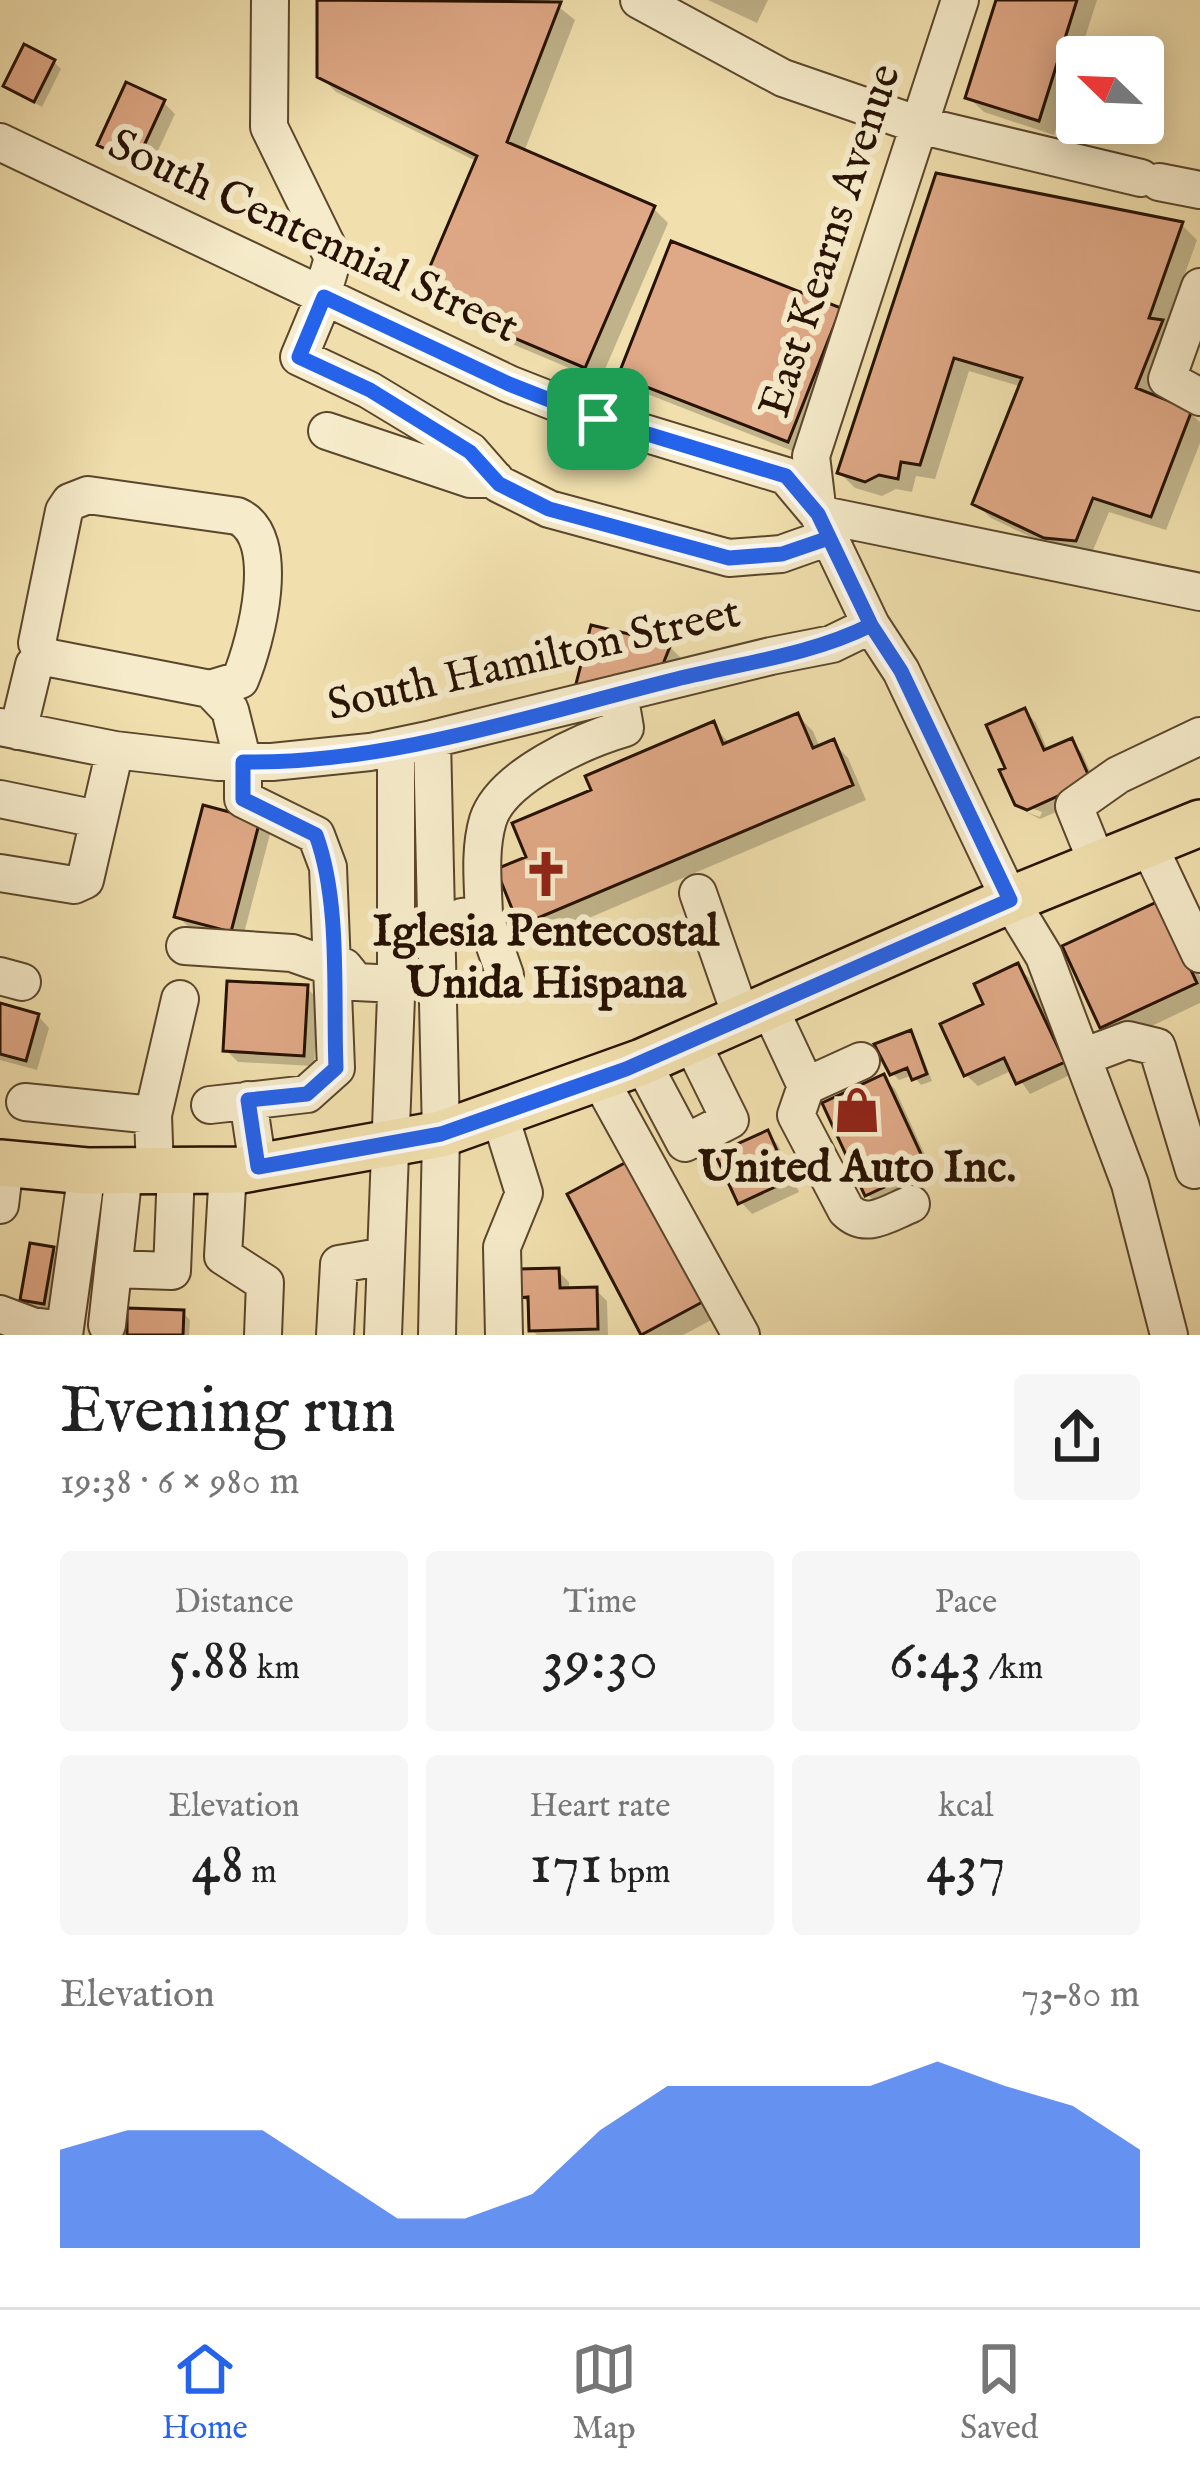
<!DOCTYPE html>
<html lang="en">
<head>
<meta charset="utf-8">
<style>
  body { margin:0; font-family:"IM FELL English",serif; background:#f6f6f6; color:#222; height:100vh; display:flex; flex-direction:column; font-size:45px; white-space:nowrap }
  * { box-sizing:border-box; margin:0 }
  p { font-size:39px; color:#767676 }
  .icon { flex:none; width:66px; height:66px; fill:none; stroke:currentColor; stroke-width:2; stroke-linecap:round; stroke-linejoin:round }
  .map { position:relative; height:1335px; overflow:hidden }
  .sheet { display:flex; flex-direction:column; background:#fff; flex:1 }
  .sheet>* { flex:none }
  .needle { width:78px; rotate:293deg }
  .controls { position:absolute; left:1056px; top:36px; display:grid; gap:24px }
  .controls a { display:grid; place-items:center; width:108px; height:108px; border-radius:12px; background:#fff; box-shadow:0 6px 30px #0003; font-size:60px }
  .pin { position:absolute; display:grid; place-items:center; width:102px; height:102px; color:#fff; margin:-51px; border-radius:24px; box-shadow:0 6px 18px #0006 }
  .round { display:grid; place-items:center; flex:none; width:126px; height:126px; border-radius:12px; background:#f6f6f6 }
  .overview { display:flex; align-items:center; justify-content:space-between; height:204px; padding:0 60px }
  h1 { font-size:66px; font-weight:600; line-height:90px }
  .metrics { display:grid; grid-template-columns:repeat(3,1fr); gap:18px; height:204px; padding:12px 60px }
  .metrics div { display:grid; align-content:center; border-radius:12px; background:#f6f6f6; text-align:center }
  .metrics b { font-size:60px; font-weight:600 }
  .metrics small { font-size:33px; font-weight:400 }
  .metrics p { font-size:33px }
  .chart { height:336px; padding:24px 60px }
  .chart p { display:flex; justify-content:space-between }
  .chart svg { width:100%; height:216px; margin-top:12px; fill:#2563eb; opacity:.7 }
  .tab-bar { display:flex; justify-content:space-around; align-items:center; height:168px; border-top:3px solid #e0e0e0; background:#fff; font-size:33px; color:#767676 }
  .tab-bar a { display:grid; justify-items:center; gap:6px }
  .tab-bar .selected { color:#2563eb }
  .map>svg:first-child { display:block }
  .shadow { fill:#0003 }
  .building { fill:#dfa886; stroke:#271201; stroke-width:3 }
  .lines { fill:none; stroke-linecap:round; stroke-linejoin:round }
  .minor-casing { stroke:#5a462c; stroke-width:40 }
  .major-casing { stroke:#271201; stroke-width:50 }
  .minor { stroke:#f6ebca; stroke-width:36 }
  .major { stroke:#f1e0ae; stroke-width:45 }
  .route-casing { stroke:#fff; stroke-width:24 }
  .route { stroke:#2563eb; stroke-width:15 }
  .labels { text-anchor:middle; dominant-baseline:central; stroke-width:12; stroke-linejoin:round; paint-order:stroke }
  .street-label { font-size:45px; fill:#271201; stroke:#f6ebca }
  .poi-label { font-size:45px; font-weight:bold; fill:#271201; stroke:#f6ebca }
</style>
</head>
<body>
<div class="map">
<svg width="1200" height="1335" viewBox="0 0 1200 1335">
  <rect width="100%" height="100%" fill="#f1e0ae"/>
  <filter id="stains"><feTurbulence type="fractalNoise" baseFrequency=".00167" numOctaves="4"/><feColorMatrix values="0 0 0 0 .2 0 0 0 0 .09 0 0 0 0 .02 0 0 0 .5 -.17"/></filter>
  <radialGradient id="worn" r=".72"><stop offset=".6" stop-color="#630" stop-opacity="0"/><stop offset="1" stop-color="#630" stop-opacity=".3"/></radialGradient>
  <path class="shadow" d="M 320,0 L 550,0 L 575,20 L 524,152 L 653,208 L 668,223 L 600,381 L 436,312 L 421,297 L 478,162 L 336,92 L 320,76 Z
    M 708,0 L 768,0 L 757,23 Z
    M 999,0 L 1097,0 L 1054,135 L 984,112 L 968,97 Z
    M 54,62 L 61,69 L 42,107 L 6,86 Z
    M 164,103 L 175,114 L 148,172 L 112,156 L 100,144 Z
    M 938,176 L 1182,225 L 1197,240 L 1166,327 L 1177,338 L 1153,398 L 1190,413 L 1200,422 L 1200,443 L 1166,530 L 1109,512 L 1091,555 L 1062,552 L 991,518 L 975,503 L 1022,387 L 969,371 L 935,479 L 916,476 L 912,492 L 896,489 L 882,496 L 855,488 L 840,473 Z
    M 839,310 L 854,325 L 803,455 L 637,390 L 622,375 Z
    M 670,647 L 681,658 L 674,675 L 589,697 Z
    M 1025,711 L 1036,723 L 1048,751 L 1071,741 L 1082,753 L 1100,793 L 1040,819 L 1026,812 L 1040,817 L 1042,812 L 1020,804 L 1008,769 Z
    M 798,716 L 813,731 L 820,748 L 833,742 L 848,758 L 866,800 L 537,940 L 522,924 L 530,858 L 595,792 L 713,725 L 730,744 Z
    M 259,823 L 270,834 L 242,941 L 189,927 L 177,916 Z
    M 1174,920 L 1200,977 L 1200,1003 L 1118,1042 L 1102,1027 Z
    M 1018,967 L 1029,978 L 1074,1073 L 1030,1094 L 1013,1070 L 978,1086 L 966,1075 L 987,1006 Z
    M 307,988 L 318,999 L 314,1066 L 238,1062 L 226,1050 Z
    M 0,1006 L 38,1016 L 49,1028 L 37,1070 L 0,1060 Z
    M 910,1034 L 917,1041 L 932,1081 L 921,1085 L 913,1075 L 899,1080 L 892,1073 Z
    M 884,1078 L 895,1089 L 936,1179 L 879,1206 L 868,1195 Z
    M 767,1133 L 778,1145 L 799,1192 L 752,1214 L 741,1202 Z
    M 571,1196 L 721,1315 L 683,1335 L 646,1335 Z
    M 53,1250 L 60,1257 L 50,1310 L 30,1306 L 23,1299 Z
    M 558,1271 L 569,1282 L 569,1290 L 596,1290 L 607,1301 L 608,1335 L 537,1335 L 532,1330 L 531,1306 L 522,1296 Z
    M 183,1313 L 190,1320 L 189,1335 L 130,1335 Z"/>
  <path class="building" d="M 317,0 L 561,2 L 507,142 L 655,206 L 585,368 L 417,297 L 477,156 L 317,77 Z
    M 996,0 L 1077,0 L 1039,121 L 965,98 Z
    M 24,44 L 55,60 L 34,102 L 3,86 Z
    M 126,82 L 165,100 L 136,163 L 97,145 Z
    M 936,173 L 1183,222 L 1149,318 L 1163,320 L 1136,388 L 1192,410 L 1151,517 L 1093,498 L 1076,541 L 1044,538 L 972,504 L 1022,378 L 954,358 L 920,465 L 901,462 L 898,479 L 879,475 L 865,482 L 837,473 Z
    M 671,241 L 841,308 L 788,442 L 618,376 Z
    M 591,625 L 671,644 L 663,664 L 575,688 Z
    M 1025,708 L 1044,750 L 1072,738 L 1091,781 L 1027,810 L 1015,805 L 999,770 L 1005,768 L 986,725 Z
    M 798,713 L 813,748 L 834,739 L 853,785 L 519,926 L 496,869 L 526,857 L 512,823 L 591,790 L 585,776 L 714,721 L 723,744 Z
    M 203,805 L 260,820 L 231,932 L 174,917 Z
    M 1159,901 L 1197,983 L 1100,1028 L 1062,946 Z
    M 1018,963 L 1065,1062 L 1016,1084 L 1004,1058 L 964,1076 L 940,1024 L 983,1004 L 974,984 Z
    M 227,981 L 308,985 L 304,1056 L 223,1051 Z
    M 0,1003 L 39,1014 L 26,1061 L 0,1054 Z
    M 911,1030 L 927,1074 L 912,1080 L 907,1068 L 890,1075 L 874,1044 Z
    M 884,1074 L 927,1167 L 865,1196 L 822,1103 Z
    M 768,1130 L 790,1180 L 738,1204 L 715,1154 Z
    M 634,1158 L 708,1299 L 641,1335 L 567,1194 Z
    M 30,1243 L 54,1247 L 44,1304 L 20,1300 Z
    M 559,1268 L 560,1288 L 597,1287 L 598,1329 L 529,1331 L 528,1297 L 519,1298 L 518,1269 Z
    M 127,1308 L 184,1310 L 183,1335 L 127,1335 Z"/>
  <g class="lines">
    <defs>
      <path id="minor" d="M 270,0 L 269,127 L 333,258 L 322,295
        M 639,0 L 783,78 L 919,125 L 1141,178
        M 960,0 L 811,456 L 818,514 L 871,625 L 901,671 L 1010,900 L 1044,956 L 1130,1184 L 1169,1335
        M 0,142 L 509,384 L 598,419 L 786,476 L 818,514 L 1200,592
        M 1159,182 L 1200,190
        M 1200,287 L 1167,379 L 1200,397
        M 324,297 L 299,357 L 369,390 L 470,451 L 499,484 L 549,509 L 729,558 L 781,554 L 829,537
        M 327,431 L 470,479 L 495,479
        M 45,657 L 37,643 L 64,511 L 70,502 L 88,495 L 237,516 C 284,536 256,642 240,680 L 210,689
        M 0,727 L 115,750 L 218,762 L 272,762 L 370,752 L 432,739 L 771,656 L 832,644 L 871,625
        M 18,731 L 34,665 L 45,657 L 210,689 L 230,710 L 243,762 L 243,799 L 316,835 L 328,867 L 332,967 L 292,953 L 185,946
        M 432,739 L 441,1134 L 437,1335
        M 0,799 L 97,819
        M 1148,844 L 1200,954
        M 1098,865 L 1074,806 L 1118,775 L 1200,736
        M 0,873 L 74,885 L 85,880 L 115,750
        M 698,893 L 742,1019
        M 484,915 C 483,884 479,850 488,820 C 502,776 584,740 625,728 L 619,693
        M 462,917 L 484,915 L 505,975
        M 0,976 L 22,982
        M 769,1007 L 806,1086 L 861,1061
        M 1083,1057 L 1128,1040 L 1157,1047 L 1194,1170
        M 642,1062 L 685,1143 L 730,1120 L 691,1041
        M 599,1078 L 741,1335
        M 806,1086 L 796,1115 L 846,1210 C 866,1230 887,1214 911,1204
        M 248,1100 L 258,1167
        M 25,1102 L 153,1115
        M 210,1105 L 307,1094 L 336,1068 L 332,967 L 344,967 L 356,982 L 396,984
        M 499,1113 L 524,1193 L 502,1247 L 504,1335
        M 228,1170 L 223,1256 L 265,1283 L 263,1335
        M 155,1171 L 153,1115 L 180,999
        M 0,1205 L 5,1164
        M 113,1269 L 172,1271 L 176,1171
        M 0,1314 L 32,1326 L 64,1330
        M 107,1325 L 124,1171
        M 64,1335 L 87,1171
        M 335,1335 L 339,1264 L 386,1256
        M 383,1335 L 396,997 L 396,747"/>
      <path id="major" d="M 0,1163 L 87,1171 L 241,1170 L 441,1134 L 642,1062 L 1010,900 L 1200,823"/>
    </defs>
    <use href="#minor" class="minor-casing"/>
    <use href="#major" class="major-casing"/>
    <use href="#minor" class="minor"/>
    <use href="#major" class="major"/>
  </g>
  <g class="lines">
    <defs>
      <path id="route" d="M 598,419 L 786,476 L 818,514 L 871,625 C 811,655 742,663 677,679 C 535,714 390,764 243,762 L 243,799 L 316,835 C 341,903 333,996 336,1068 L 307,1094 L 248,1100 L 258,1167 L 441,1134 L 626,1069 L 1010,900 L 901,671 L 871,625 L 829,538 L 782,554 L 729,558 L 549,509 L 499,484 L 470,452 L 370,390 L 299,357 L 324,297 L 509,384 L 598,419"/>
    </defs>
    <use href="#route" class="route-casing"/>
    <use href="#route" class="route"/>
  </g>
  <defs>
    <symbol id="church-bare" viewBox="-9 -9 18 18"><path d="M-1.2-6h2.4v3.5h3.3v2.4h-3.3V6h-2.4V-.1h-3.3v-2.4h3.3Z" fill="#8f2418" stroke="#f6ebca" stroke-width="2.5" paint-order="stroke"/></symbol>
    <symbol id="shop-bare" viewBox="-9 -9 18 18"><path d="M-5-2.5h2.3a2.7 3.5 0 0 1 5.4 0H5L5.5 6h-11ZM-1.5-2.5h3a1.5 2.3 0 0 0-3 0Z" fill="#8f2418" stroke="#f6ebca" stroke-width="2.5" paint-order="stroke"/></symbol>
  </defs>
  <g fill-rule="evenodd">
    <use href="#church-bare" x="513" y="841" width="66" height="66"/>
    <use href="#shop-bare" x="824" y="1077" width="66" height="66"/>
  </g>
  <g class="labels">
    <g class="street-label">
      <text transform="translate(313 237) rotate(25)">South Centennial Street</text>
      <text transform="translate(831 241) rotate(-72)">East Kearns Avenue</text>
      <text transform="translate(534 660) rotate(-13)">South Hamilton Street</text>
    </g>
    <g class="poi-label">
      <text x="546" y="932">Iglesia Pentecostal<tspan x="546" dy="52">Unida Hispana</tspan></text>
      <text x="857" y="1168">United Auto Inc.</text>
    </g>
  </g>
  <rect width="100%" height="100%" filter="url(#stains)"/>
  <rect width="100%" height="100%" fill="url(#worn)"/>
</svg>
<div class="controls">
<a><svg class="needle" viewBox="-14 -14 28 28"><path d="M0-13l5 13h-10z" fill="#e53935"/><path d="M0 13l5-13h-10z" fill="#767676"/></svg></a>
</div>
<div class="pin" style="left:598px;top:419px;background:#1e9e55"><svg class="icon" aria-label="arrive" viewBox="0 0 24 24"><path d="M6 21V4h12l-3 4 3 4H6"/></svg></div>
</div>
<section class="sheet">
<div class="overview"><div><h1>Evening run</h1><p>19:38 · 6 × 980 m</p></div><a class="round"><svg class="icon" aria-label="share" viewBox="0 0 24 24"><path d="M12 15V3M7 8l5-5 5 5M5 13v7h14v-7"/></svg></a></div>
<div class="metrics">
<div><p>Distance</p><b>5.88<small> km</small></b></div>
<div><p>Time</p><b>39:30</b></div>
<div><p>Pace</p><b>6:43<small> /km</small></b></div>
</div>
<div class="metrics">
<div><p>Elevation</p><b>48<small> m</small></b></div>
<div><p>Heart rate</p><b>171<small> bpm</small></b></div>
<div><p>kcal</p><b>437</b></div>
</div>
<div class="chart"><p><span>Elevation</span>73–80 m</p>
<svg viewBox="0 0 160 44" preserveAspectRatio="none"><path d="M0 44V24L10 20L20 20L30 20L40 29L50 38L60 38L70 33L80 20L90 11L100 11L110 11L120 11L130 6L140 11L150 15L160 24V44z"/></svg>
</div>
</section>
<nav class="tab-bar">
<a class="selected"><svg class="icon" aria-label="home" viewBox="0 0 24 24"><path d="M3 11l9-7 9 7M6 9v11h12V9"/></svg>Home</a>
<a><svg class="icon" aria-label="map" viewBox="0 0 24 24"><path d="M3 6l6-2 6 2 6-2v14l-6 2-6-2-6 2zM9 4v14M15 6v14"/></svg>Map</a>
<a><svg class="icon" aria-label="saved" viewBox="0 0 24 24"><path d="M7 4h10v16l-5-4-5 4z"/></svg>Saved</a>
</nav>
</body>
</html>
